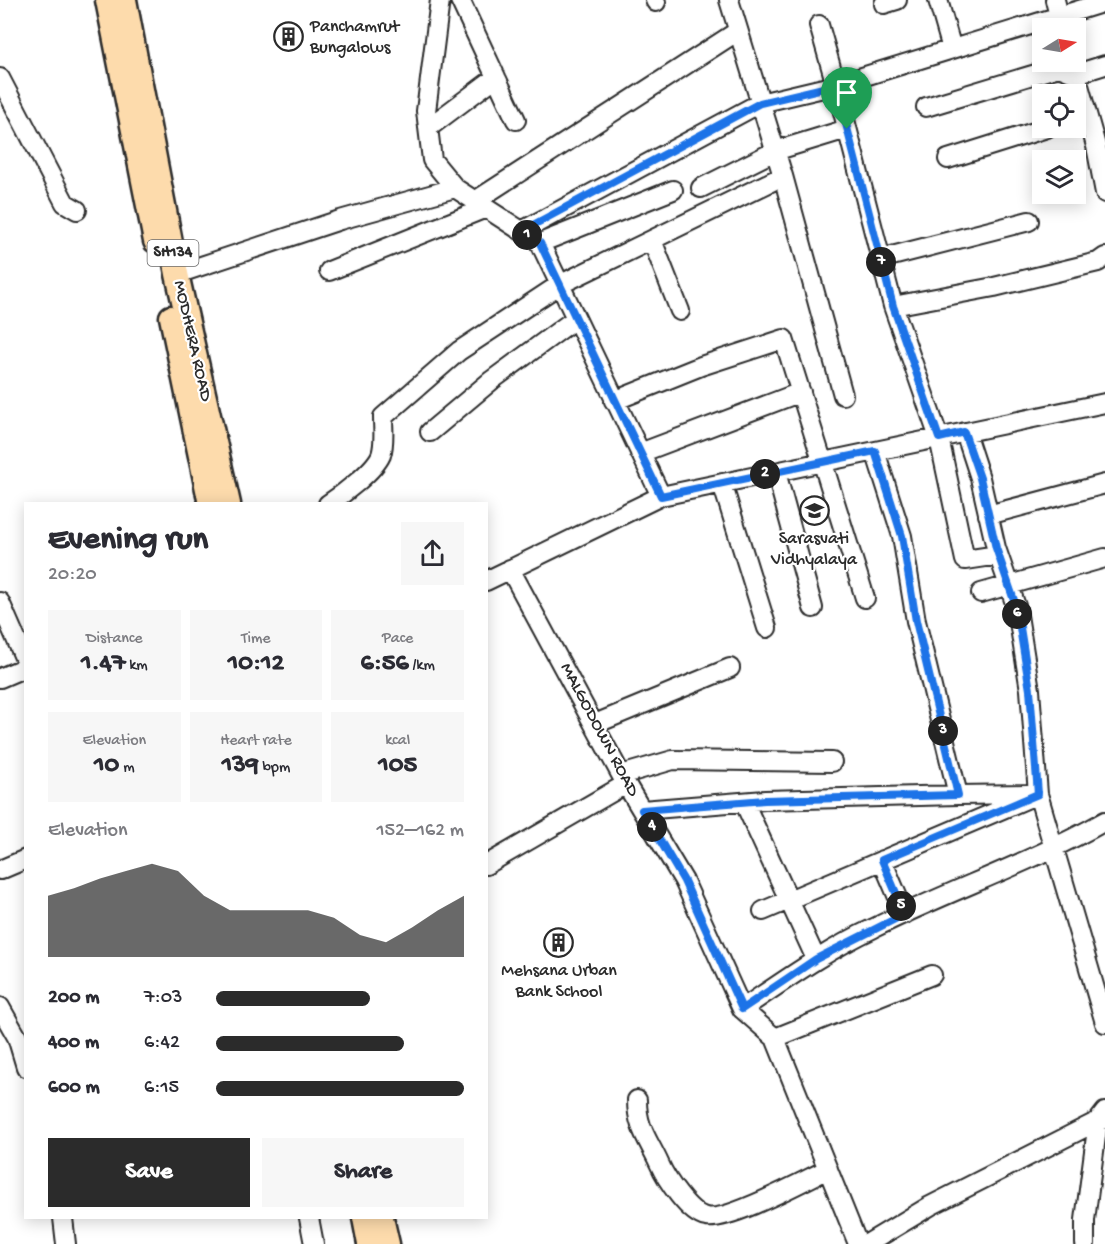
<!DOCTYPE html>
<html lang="en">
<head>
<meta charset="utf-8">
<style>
  body { margin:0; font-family:"Gochi Hand",sans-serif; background:#f7f7f7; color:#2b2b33; height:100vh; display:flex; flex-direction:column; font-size:22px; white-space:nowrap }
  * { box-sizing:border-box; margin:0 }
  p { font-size:20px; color:#7c7c81 }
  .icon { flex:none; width:33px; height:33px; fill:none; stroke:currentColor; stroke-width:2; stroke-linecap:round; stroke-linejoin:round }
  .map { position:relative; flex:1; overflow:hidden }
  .panel { position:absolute; left:24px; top:502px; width:464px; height:717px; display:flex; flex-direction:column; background:#fff; border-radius:0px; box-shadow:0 3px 15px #0003 }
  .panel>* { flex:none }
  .needle { width:39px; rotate:79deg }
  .fabs { position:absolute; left:1032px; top:18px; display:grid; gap:12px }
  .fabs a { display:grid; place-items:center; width:54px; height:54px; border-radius:0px; background:#fff; box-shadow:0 3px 15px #0003; font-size:30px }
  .pin { position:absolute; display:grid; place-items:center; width:51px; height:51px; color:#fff; margin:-62px -26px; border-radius:50% 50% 50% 0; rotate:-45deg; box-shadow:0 0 6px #0007 }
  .pin .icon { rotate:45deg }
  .km { position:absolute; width:30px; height:30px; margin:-15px; border-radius:50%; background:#222; color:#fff; font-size:16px; line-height:30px; text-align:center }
  .round { display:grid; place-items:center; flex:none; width:63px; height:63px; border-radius:0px; background:#f7f7f7 }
  .overview { display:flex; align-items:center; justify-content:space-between; height:102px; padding:0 24px }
  h1 { font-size:33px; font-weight:700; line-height:45px }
  .stats { display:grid; grid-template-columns:repeat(3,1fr); gap:9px; height:102px; padding:6px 24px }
  .stats div { display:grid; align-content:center; border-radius:0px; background:#f7f7f7; text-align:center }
  .stats b { font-size:26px; font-weight:700 }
  .stats small { font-size:16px; font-weight:400 }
  .stats p { font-size:16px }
  .chart { height:168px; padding:12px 24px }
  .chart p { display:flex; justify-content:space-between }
  .chart svg { width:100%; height:108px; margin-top:6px; fill:#2b2b2b; opacity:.7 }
  .primary-button { display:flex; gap:12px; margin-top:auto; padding:12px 24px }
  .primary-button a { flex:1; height:69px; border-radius:0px; background:#2b2b2b; color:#fff; font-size:24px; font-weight:700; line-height:69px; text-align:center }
  .primary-button a+a { background:#f7f7f7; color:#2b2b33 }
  ul { padding:0 24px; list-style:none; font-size:20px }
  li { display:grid; grid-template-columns:96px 72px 1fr; align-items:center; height:45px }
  li i { height:15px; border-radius:8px; background:#2b2b2b }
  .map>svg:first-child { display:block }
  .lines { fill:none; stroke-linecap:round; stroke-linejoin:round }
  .minor-casing { stroke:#2b2b2b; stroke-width:22 }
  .major-casing { stroke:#2b2b2b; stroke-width:27 }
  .minor { stroke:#fff; stroke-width:18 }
  .major { stroke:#fddbac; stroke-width:22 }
  .route-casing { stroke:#fff; stroke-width:12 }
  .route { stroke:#1a73e8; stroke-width:8 }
  .labels { text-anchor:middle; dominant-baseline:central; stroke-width:4.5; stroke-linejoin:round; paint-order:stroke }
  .shield { fill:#fff; stroke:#6b6b6b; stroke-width:1.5 }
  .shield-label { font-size:16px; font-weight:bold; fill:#2b2b2b }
  .poi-label { font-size:18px; fill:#2b2b2b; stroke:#fff }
  .street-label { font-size:18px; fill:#2b2b2b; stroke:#fff }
</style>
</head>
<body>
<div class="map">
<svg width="1105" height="1244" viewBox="0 0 1105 1244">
  <rect width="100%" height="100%" fill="#fff"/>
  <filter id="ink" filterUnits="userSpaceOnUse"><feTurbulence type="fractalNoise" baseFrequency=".0167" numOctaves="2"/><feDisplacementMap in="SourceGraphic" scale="12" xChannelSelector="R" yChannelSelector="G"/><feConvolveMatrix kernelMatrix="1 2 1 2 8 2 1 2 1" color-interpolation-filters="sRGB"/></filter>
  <g filter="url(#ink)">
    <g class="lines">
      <defs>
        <path id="minor" d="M 440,0 L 426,111 L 432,160 L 455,188 L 540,243 L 661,496
          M 460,0 L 516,120
          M 655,0 L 656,2
          M 729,0 L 783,176 L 843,395
          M 938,0 L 952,49
          M 1055,0 L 1062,28
          M 884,4 L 897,0
          M 1073,64 L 1096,146 L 1105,193
          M 0,78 L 65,203 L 77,210
          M 926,107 L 1059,67 L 1076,74 L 1105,65
          M 428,128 L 496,77
          M 948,159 L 1047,128
          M 701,188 L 775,151 L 847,129
          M 475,201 L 738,31
          M 522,231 L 760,103 L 836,85 L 819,25
          M 652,240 L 680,311
          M 540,243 L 673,190
          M 880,259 L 1029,221
          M 329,271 L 486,208
          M 177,274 L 340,220 L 455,188
          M 893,306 L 994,287 L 1098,262 L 1105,257
          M 614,401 L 701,366 L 784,339 L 865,598
          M 430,432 L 492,380 L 575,319
          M 965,432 L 980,478 L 996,548 L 1017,609 L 1030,690 L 1038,794 L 1105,1023
          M 640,453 L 801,392
          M 776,472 L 813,608
          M 722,483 L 767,628
          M 328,504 C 342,495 374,471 381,455 C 385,443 383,430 383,417 L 459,351 L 559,285 L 783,176
          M 988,515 L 1105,484
          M 998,555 L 965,560 L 939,438 L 893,306 L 836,85 L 1105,2
          M 510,569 L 626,784 L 684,881 L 742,1009 L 775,1038 L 858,1244
          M 486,581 L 661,496 L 1105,403
          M 981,593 L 1105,558
          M 0,602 L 26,662
          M 0,678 L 26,667
          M 595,724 L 730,668
          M 621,775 L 673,760 L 832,762
          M 958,795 L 1028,794
          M 744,802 L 816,959
          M 642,810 L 765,800 L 958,795 L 916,621 L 902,536 L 875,451
          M 882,860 L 905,914
          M 486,865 L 626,784
          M 0,870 L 26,859
          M 763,911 L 1038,794
          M 0,1007 L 17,1037 L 26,1067
          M 742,1009 C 785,980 827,950 874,928 C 950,890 1031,863 1105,821
          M 775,1038 L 932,975
          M 637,1100 C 637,1128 648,1139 659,1163 C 666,1179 689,1214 706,1217 C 728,1222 805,1180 828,1169
          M 63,1218 L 66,1244
          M 309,1218 L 314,1244
          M 867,1244 L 930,1206 L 1098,1121 L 1105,1112
          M 1085,1244 L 1085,1220 L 1098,1121 L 1105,1119"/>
        <path id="major" d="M 107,0 L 155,241
          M 125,0 L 177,274 L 229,504
          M 171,317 L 210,504
          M 364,1218 L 369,1244
          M 382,1218 L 388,1244"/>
      </defs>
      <use href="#minor" class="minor-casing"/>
      <use href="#major" class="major-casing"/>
      <use href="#minor" class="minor"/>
      <use href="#major" class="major"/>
    </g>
  </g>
  <g class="lines" filter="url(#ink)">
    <defs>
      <path id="route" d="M 836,85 L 893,306 L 939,438 L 964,432 L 980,478 L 996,548 L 1017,609 L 1030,690 L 1038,794 L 882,860 L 905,914 L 816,959 L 742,1009 L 684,881 L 642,810 L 765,800 L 958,795 L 916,621 L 902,536 L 875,451 L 661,496 L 540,243 L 522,231 L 760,103 Z"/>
    </defs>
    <use href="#route" class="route-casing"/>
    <use href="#route" class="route"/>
  </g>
  <defs>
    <symbol id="building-ring" viewBox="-11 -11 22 22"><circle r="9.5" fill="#fff" stroke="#2b2b2b" stroke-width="1.5"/><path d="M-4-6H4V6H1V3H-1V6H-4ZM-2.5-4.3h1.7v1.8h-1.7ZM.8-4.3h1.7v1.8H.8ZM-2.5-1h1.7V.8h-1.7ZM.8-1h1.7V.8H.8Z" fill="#2b2b2b"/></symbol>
    <symbol id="university-ring" viewBox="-11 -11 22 22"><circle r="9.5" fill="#fff" stroke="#2b2b2b" stroke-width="1.5"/><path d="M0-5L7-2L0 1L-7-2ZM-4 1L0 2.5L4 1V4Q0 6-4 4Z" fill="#2b2b2b"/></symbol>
  </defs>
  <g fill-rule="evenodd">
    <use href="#building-ring" x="272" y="20" width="33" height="33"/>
    <use href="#university-ring" x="798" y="494" width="33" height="33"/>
    <use href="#building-ring" x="542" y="926" width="33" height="33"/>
  </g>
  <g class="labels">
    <rect class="shield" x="147.5" y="240" width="51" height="26" rx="4.5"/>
    <g class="shield-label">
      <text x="173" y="253">SH134</text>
    </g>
    <g class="poi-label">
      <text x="310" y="27" text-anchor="start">Panchamrut<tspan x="310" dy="21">Bungalows</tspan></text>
      <text x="814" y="539">Sarasvati<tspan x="814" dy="21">Vidhyalaya</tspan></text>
      <text x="559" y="971">Mehsana Urban<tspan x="559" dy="21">Bank School</tspan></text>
    </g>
    <g class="street-label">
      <text transform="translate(192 341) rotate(77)">MODHERA ROAD</text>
      <text transform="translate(599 730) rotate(62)">MALGODOWN ROAD</text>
    </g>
  </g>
</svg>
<div class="fabs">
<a><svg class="needle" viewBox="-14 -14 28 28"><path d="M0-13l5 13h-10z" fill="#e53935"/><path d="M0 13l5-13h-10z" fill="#7c7c81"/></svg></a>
<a><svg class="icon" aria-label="locate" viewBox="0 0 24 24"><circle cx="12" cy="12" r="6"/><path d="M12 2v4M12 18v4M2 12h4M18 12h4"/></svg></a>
<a><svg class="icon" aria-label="layers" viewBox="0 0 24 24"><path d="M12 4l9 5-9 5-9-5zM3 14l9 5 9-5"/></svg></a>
</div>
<div class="pin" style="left:847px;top:129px;background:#1e9e55"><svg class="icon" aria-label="arrive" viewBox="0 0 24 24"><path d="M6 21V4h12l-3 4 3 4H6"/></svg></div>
<b class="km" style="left:527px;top:235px">1</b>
<b class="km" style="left:765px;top:474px">2</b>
<b class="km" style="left:943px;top:731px">3</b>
<b class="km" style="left:652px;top:827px">4</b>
<b class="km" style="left:901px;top:906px">5</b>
<b class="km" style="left:1017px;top:614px">6</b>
<b class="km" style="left:881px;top:262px">7</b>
<section class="panel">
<div class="overview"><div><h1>Evening run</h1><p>20:20</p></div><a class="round"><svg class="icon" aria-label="share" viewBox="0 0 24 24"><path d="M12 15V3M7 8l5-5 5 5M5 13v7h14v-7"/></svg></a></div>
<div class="stats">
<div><p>Distance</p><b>1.47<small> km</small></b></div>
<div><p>Time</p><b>10:12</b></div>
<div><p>Pace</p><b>6:56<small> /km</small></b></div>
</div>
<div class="stats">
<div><p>Elevation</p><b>10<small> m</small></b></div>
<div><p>Heart rate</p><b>139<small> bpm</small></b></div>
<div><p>kcal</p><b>105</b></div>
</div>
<div class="chart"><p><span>Elevation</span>152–162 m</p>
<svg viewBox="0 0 160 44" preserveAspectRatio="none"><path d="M0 44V19L10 16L20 12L30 9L40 6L50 9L60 19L70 25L80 25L90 25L100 25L110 28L120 35L130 38L140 32L150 25L160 19V44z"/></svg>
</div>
<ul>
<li><b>200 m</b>7:03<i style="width:62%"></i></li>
<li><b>400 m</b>6:42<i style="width:76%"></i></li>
<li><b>600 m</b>6:15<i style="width:100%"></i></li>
</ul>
<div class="primary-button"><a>Save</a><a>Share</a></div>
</section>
</div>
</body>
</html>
